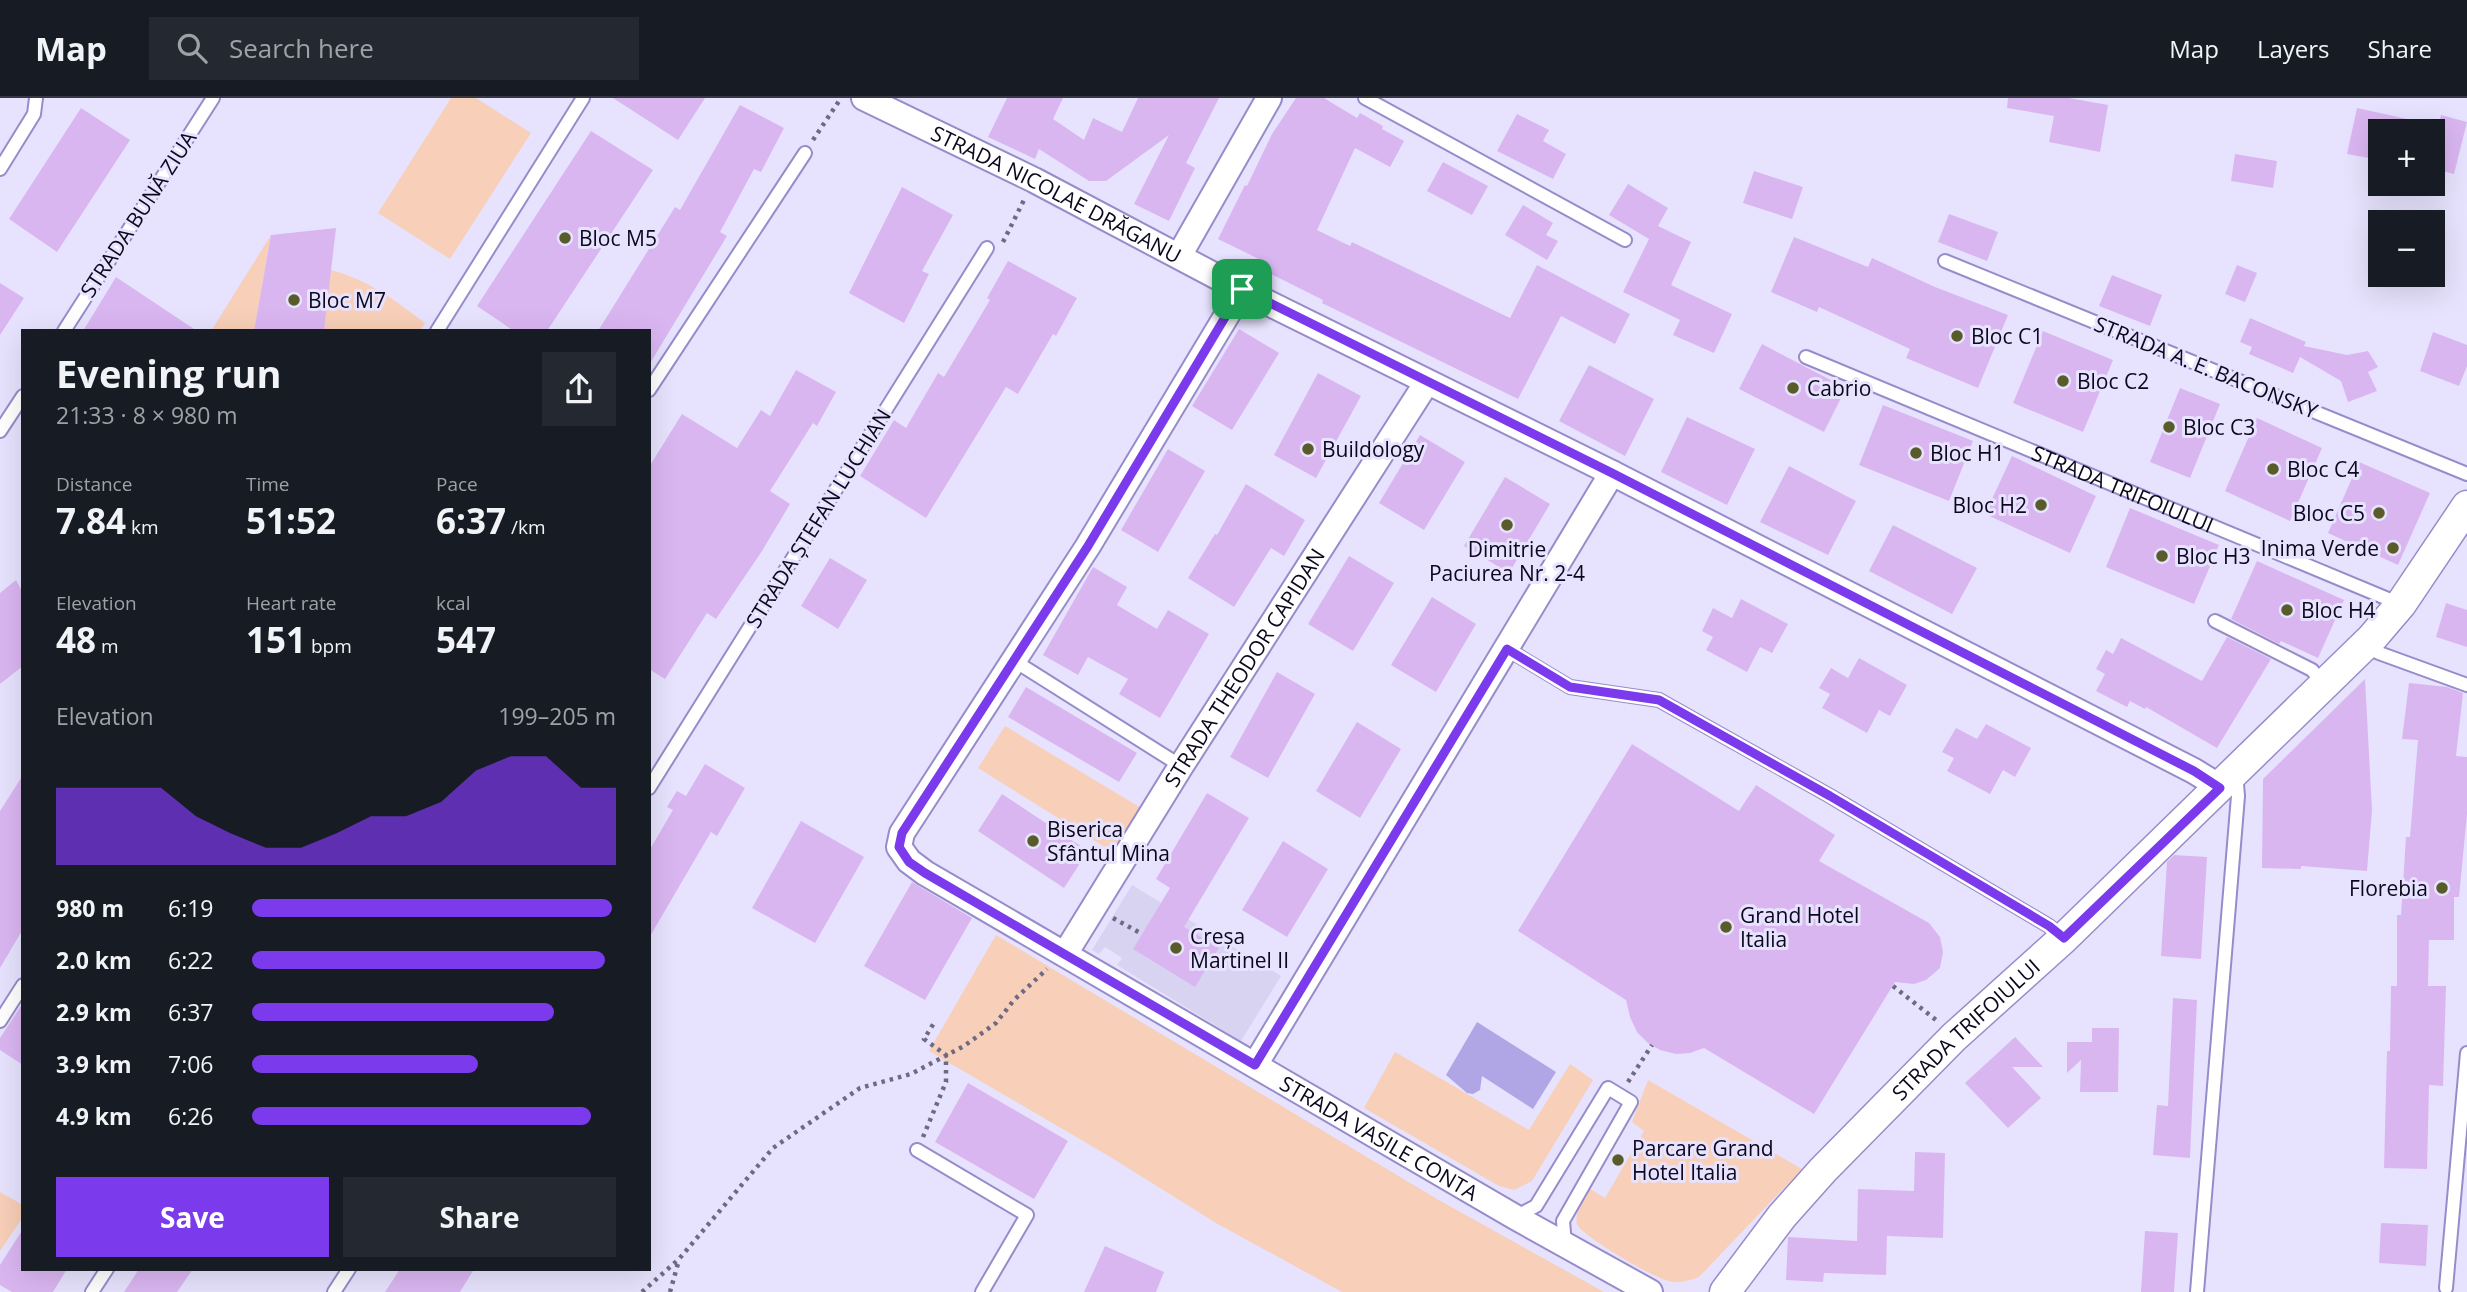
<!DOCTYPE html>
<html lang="en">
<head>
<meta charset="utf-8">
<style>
  body { margin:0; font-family:"Open Sans",sans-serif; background:#242831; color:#f1f3f6; height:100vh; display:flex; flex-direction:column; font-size:26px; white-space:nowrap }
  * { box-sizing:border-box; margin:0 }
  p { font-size:23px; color:#9ea1a6 }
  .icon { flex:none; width:38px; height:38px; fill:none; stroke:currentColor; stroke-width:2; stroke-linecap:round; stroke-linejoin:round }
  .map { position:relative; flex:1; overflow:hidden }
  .sheet { position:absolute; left:21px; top:231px; width:630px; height:942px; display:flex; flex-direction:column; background:#171b24; border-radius:0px; box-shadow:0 7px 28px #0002 }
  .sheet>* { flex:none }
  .fabs { position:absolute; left:2368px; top:21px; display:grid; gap:14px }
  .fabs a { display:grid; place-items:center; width:77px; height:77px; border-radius:0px; background:#171b24; box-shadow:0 7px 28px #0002; font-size:35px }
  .pin { position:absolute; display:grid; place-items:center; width:60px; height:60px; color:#fff; margin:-30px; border-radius:14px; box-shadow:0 4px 10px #0006 }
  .round { display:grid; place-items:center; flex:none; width:74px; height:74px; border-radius:0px; background:#242831 }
  .overview { display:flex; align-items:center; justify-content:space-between; height:119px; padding:0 35px }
  h1 { font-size:38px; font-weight:700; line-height:52px }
  .metrics { display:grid; grid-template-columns:repeat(3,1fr); gap:10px; height:119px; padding:7px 35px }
  .metrics div { display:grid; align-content:center }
  .metrics b { font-size:35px; font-weight:700 }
  .metrics small { font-size:19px; font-weight:400 }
  .metrics p { font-size:19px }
  .chart { height:196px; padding:14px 35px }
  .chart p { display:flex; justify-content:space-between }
  .chart svg { width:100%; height:126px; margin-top:7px; fill:#7c3aed; opacity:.7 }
  .action { display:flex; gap:14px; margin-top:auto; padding:14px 35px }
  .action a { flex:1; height:80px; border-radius:0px; background:#7c3aed; color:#fff; font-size:28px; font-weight:700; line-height:80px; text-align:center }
  .action a+a { background:#242831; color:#f1f3f6 }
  ul { padding:0 35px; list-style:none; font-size:23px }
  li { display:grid; grid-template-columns:112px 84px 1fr; align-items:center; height:52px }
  li i { height:18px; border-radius:9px; background:#7c3aed }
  header { display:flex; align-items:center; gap:42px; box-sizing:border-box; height:98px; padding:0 35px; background:#171b24; border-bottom:2px solid #363941 }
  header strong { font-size:33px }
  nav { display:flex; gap:38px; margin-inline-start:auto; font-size:24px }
  .search { width:490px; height:63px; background:#242831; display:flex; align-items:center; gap:18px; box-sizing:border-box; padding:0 24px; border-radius:0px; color:#9ea1a6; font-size:26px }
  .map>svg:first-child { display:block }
  .built { fill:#d7d3f0 }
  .green { fill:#f8cfb8 }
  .water { fill:#b0a6e5 }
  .building { fill:#dab6f1 }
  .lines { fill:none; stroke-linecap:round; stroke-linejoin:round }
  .service-casing { stroke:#978cca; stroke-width:16 }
  .minor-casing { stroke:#978cca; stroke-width:28 }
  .tertiary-casing { stroke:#978cca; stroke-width:33 }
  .path { stroke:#6f6a83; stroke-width:4.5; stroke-dasharray:3.5 5; stroke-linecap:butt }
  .service { stroke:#fff; stroke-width:12 }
  .minor { stroke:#fff; stroke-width:24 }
  .tertiary { stroke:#fff; stroke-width:30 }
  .route-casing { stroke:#fff; stroke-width:14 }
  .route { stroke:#7c3aed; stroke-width:9 }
  .poi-dot { fill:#595c2a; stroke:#e7e3fe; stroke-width:2.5 }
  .labels { text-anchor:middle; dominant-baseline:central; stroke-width:6; stroke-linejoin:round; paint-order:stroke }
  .street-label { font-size:21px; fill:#0c071d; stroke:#e7e3fe }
  .poi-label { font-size:21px; fill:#0c071d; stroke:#e7e3fe; text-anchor:start }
</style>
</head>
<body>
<header>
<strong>Map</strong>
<div class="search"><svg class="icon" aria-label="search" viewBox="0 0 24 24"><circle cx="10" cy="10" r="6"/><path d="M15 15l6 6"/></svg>Search here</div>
<nav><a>Map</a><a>Layers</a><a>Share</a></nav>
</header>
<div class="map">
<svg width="2467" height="1194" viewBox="0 0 2467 1194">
  <rect width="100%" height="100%" fill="#e7e3fe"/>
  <path class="built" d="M 1132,787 L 1281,878 L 1241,943 L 1117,867 L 1122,860 L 1105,849 L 1099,856 L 1092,852 Z"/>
  <path class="green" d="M 451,0 L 476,0 L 531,35 L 450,161 L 378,115 Z
    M 271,137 L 254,233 L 211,233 Z
    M 331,172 C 368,182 395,202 425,225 L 420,233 L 324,233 Z
    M 1005,628 L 1141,710 L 1111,753 L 978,670 Z
    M 996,837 L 1437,1101 L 1604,1194 L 1342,1194 L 1216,1125 L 1107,1057 L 929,953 Z
    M 1395,954 L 1529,1032 L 1570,966 L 1593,982 L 1532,1083 L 1514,1092 L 1499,1088 L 1364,1010 Z
    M 1648,982 L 1802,1071 L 1699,1179 C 1691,1182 1682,1185 1673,1184 C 1658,1183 1581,1138 1577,1126 C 1574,1113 1584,1101 1590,1091 L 1605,1100 L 1644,1033 L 1632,1024 Z
    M 0,1094 L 23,1107 L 23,1119 L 0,1153 Z"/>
  <path class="water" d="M 1477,924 L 1556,974 L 1533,1011 L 1482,978 L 1480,992 L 1473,996 L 1467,995 L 1446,977 Z"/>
  <path class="building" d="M 613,0 L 705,0 L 678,42 Z
    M 1007,0 L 1063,0 L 1053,21 L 1084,42 L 1093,20 L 1122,34 L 1138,0 L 1219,0 L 1186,65 L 1195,70 L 1169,123 L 1134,106 L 1169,37 L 1106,83 L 1089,83 L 1039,51 L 1035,61 L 988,39 Z
    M 1296,0 L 1324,0 L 1357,20 L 1360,15 L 1383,28 L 1382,31 L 1404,43 L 1390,69 L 1355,50 L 1317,132 L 1350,148 L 1352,144 L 1510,220 L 1537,167 L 1630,216 L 1615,246 L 1561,218 L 1518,301 L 1322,205 L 1323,202 L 1261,171 L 1265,164 L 1218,141 L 1245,87 L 1247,88 L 1272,36 Z
    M 2008,0 L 2069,0 L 2108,7 L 2100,54 L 2049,44 L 2054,18 L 2007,10 Z
    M 740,7 L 784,30 L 761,74 L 754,71 L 720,134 L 727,138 L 649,267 L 649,233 L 598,233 L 675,109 L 680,112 Z
    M 81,10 L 130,42 L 57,154 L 9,121 Z
    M 2357,10 L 2425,25 L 2424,33 L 2380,33 L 2380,62 L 2347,56 Z
    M 1517,16 L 1549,32 L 1543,43 L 1566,56 L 1553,81 L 1497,53 Z
    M 2441,17 L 2467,24 L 2454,76 L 2434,71 L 2439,52 L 2433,48 Z
    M 591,33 L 653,72 L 547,233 L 514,233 L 477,208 Z
    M 2235,56 L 2277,63 L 2273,90 L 2231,83 Z
    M 1443,64 L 1488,88 L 1472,117 L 1427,93 Z
    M 1754,73 L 1803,89 L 1792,121 L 1743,105 Z
    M 1628,86 L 1668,110 L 1658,128 L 1691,144 L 1671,187 L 1732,216 L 1714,255 L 1673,237 L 1680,222 L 1623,194 L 1649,141 L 1609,117 Z
    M 902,89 L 953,117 L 922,173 L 929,176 L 904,225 L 849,195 Z
    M 1523,107 L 1553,125 L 1546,137 L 1558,143 L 1547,162 L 1505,137 Z
    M 1949,116 L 1998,134 L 1987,163 L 1938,144 Z
    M 336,130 L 324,233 L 254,233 L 271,137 Z
    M 1794,139 L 1868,169 L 1872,160 L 1935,189 L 2008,217 L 1978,290 L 1906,260 L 1910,251 L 1819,209 L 1817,214 L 1771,194 Z
    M 1008,163 L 1077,200 L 1056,238 L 1053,236 L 1018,296 L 1006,289 L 926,420 L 860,378 L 894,322 L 906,330 L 938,275 L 944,279 L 990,202 L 987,200 Z
    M 2237,167 L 2257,175 L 2245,204 L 2225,196 Z
    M 2112,177 L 2162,197 L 2150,228 L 2099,208 Z
    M 116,179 L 197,233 L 83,233 Z
    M 0,185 L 24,200 L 0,237 Z
    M 2250,220 L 2306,244 L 2304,248 L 2347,257 L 2368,253 L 2378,269 L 2368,274 L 2377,293 L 2348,304 L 2341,283 L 2300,259 L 2293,275 L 2249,256 L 2252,249 L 2240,244 Z
    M 1239,231 L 1279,255 L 1232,332 L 1192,308 Z
    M 2043,233 L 2113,262 L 2083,334 L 2013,305 Z
    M 2433,234 L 2467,247 L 2467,268 L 2459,288 L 2420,273 Z
    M 1762,246 L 1846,290 L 1824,334 L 1739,291 Z
    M 1589,267 L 1654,301 L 1625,358 L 1559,323 Z
    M 796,272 L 836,294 L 817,328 L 813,325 L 770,393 L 790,406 L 762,453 L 716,521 L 707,515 L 665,581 L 649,571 L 649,369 L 682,316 L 737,350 L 761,312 L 770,318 Z
    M 1318,275 L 1361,298 L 1316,380 L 1274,357 Z
    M 2180,290 L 2220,306 L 2190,380 L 2150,364 Z
    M 1883,307 L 1973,343 L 1949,403 L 1859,367 Z
    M 1687,319 L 1755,351 L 1727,407 L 1661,374 Z
    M 2257,320 L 2322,350 L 2290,423 L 2225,393 Z
    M 1420,337 L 1465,364 L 1424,432 L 1379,405 Z
    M 1168,351 L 1205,373 L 1158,454 L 1121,432 Z
    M 2012,358 L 2096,398 L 2070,455 L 1985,416 Z
    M 2359,364 L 2430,395 L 2398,467 L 2328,435 Z
    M 1789,368 L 1856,403 L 1828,457 L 1760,424 Z
    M 1505,379 L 1550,406 L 1509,475 L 1464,448 Z
    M 1246,386 L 1305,422 L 1284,458 L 1271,450 L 1234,509 L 1188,480 L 1215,436 L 1217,437 Z
    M 2130,410 L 2219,447 L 2194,506 L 2106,469 Z
    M 1893,427 L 1977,470 L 1952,516 L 1869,473 Z
    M 1349,458 L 1394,485 L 1353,553 L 1308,526 Z
    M 830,460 L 867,482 L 838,531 L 801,508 Z
    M 2257,463 L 2344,502 L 2318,560 L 2281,543 L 2279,546 L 2231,521 Z
    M 1093,469 L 1127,489 L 1117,507 L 1157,531 L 1168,512 L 1209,536 L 1160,620 L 1119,596 L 1128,581 L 1088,559 L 1078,577 L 1043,557 Z
    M 16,482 L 23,495 L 23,568 L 0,586 L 0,495 Z
    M 1432,499 L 1476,526 L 1436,594 L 1391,567 Z
    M 1741,501 L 1788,526 L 1772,555 L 1760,549 L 1747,574 L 1706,552 L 1713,539 L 1702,533 L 1713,510 L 1732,520 Z
    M 2446,505 L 2467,512 L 2467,549 L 2436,539 Z
    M 2227,539 L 2271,561 L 2217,650 L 2146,609 L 2145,611 L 2130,603 L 2127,609 L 2096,593 L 2105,576 L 2096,571 L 2106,552 L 2113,556 L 2121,540 L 2202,583 Z
    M 1859,560 L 1907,587 L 1890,618 L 1879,612 L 1867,635 L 1822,610 L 1830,596 L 1819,590 L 1831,570 L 1848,580 Z
    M 1277,574 L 1315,596 L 1268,680 L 1230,659 Z
    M 2365,581 L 2372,712 L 2367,773 L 2301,768 L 2301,771 L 2262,770 L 2263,681 Z
    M 2409,585 L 2447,589 L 2463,595 L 2456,658 L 2467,659 L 2467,716 L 2459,799 L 2454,799 L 2454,842 L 2429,842 L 2428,888 L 2446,888 L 2443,988 L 2429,987 L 2427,1071 L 2384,1070 L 2387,953 L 2390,953 L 2391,888 L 2397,888 L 2397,817 L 2401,817 L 2406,739 L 2410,739 L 2418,642 L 2402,641 Z
    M 1026,589 L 1137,655 L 1119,684 L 1008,619 Z
    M 1357,624 L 1401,651 L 1360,720 L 1316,693 Z
    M 1986,626 L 2031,650 L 2015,679 L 2003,672 L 1990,696 L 1947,673 L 1954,660 L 1942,654 L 1956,630 L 1977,641 Z
    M 1632,646 L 1739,713 L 1756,687 L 1835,737 L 1819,763 L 1929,825 L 1940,839 L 1943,854 L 1940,870 L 1926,882 L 1914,886 L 1895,884 L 1814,1016 L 1704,950 L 1690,955 L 1676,956 L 1660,952 L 1648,945 L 1637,934 L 1630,919 L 1626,902 L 1518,833 Z
    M 705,666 L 745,690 L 717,738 L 711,734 L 649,840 L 649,753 L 673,712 L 667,709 L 677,693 L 686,698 Z
    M 23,677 L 23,831 L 0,870 L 0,713 Z
    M 1207,695 L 1249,720 L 1184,829 L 1219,850 L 1195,889 L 1133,851 L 1170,790 L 1156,781 Z
    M 1002,696 L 1088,753 L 1064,790 L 978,733 Z
    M 801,723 L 864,759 L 815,845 L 752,810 Z
    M 1283,743 L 1328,771 L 1287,839 L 1242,812 Z
    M 2174,757 L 2207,759 L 2201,861 L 2161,858 L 2167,764 Z
    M 912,784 L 972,820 L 925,902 L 864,868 Z
    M 2173,900 L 2197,902 L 2190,1060 L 2153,1057 L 2157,1007 L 2168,1008 Z
    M 23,905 L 23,967 L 0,952 L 0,940 Z
    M 2092,930 L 2119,930 L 2118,994 L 2080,994 L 2081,962 L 2067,975 L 2067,944 L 2092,944 Z
    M 2015,939 L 2043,969 L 2012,969 L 2041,1000 L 2008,1030 L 1965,985 Z
    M 968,985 L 1068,1043 L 1034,1101 L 935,1044 Z
    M 1915,1054 L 1945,1055 L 1943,1140 L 1887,1138 L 1886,1177 L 1824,1175 L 1823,1184 L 1786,1182 L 1788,1139 L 1857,1143 L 1858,1091 L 1914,1093 Z
    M 2381,1125 L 2428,1127 L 2426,1168 L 2379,1165 Z
    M 23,1131 L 23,1171 L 67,1171 L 53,1194 L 12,1194 L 0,1187 L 0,1167 Z
    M 2145,1133 L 2178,1135 L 2174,1194 L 2141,1194 Z
    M 1105,1148 L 1164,1174 L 1156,1194 L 1084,1194 Z
    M 139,1171 L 193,1171 L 177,1194 L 124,1194 Z
    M 400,1171 L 474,1171 L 460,1194 L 385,1194 Z"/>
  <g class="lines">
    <defs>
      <g id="service">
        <path d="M 1365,0 L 1625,142"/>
        <path d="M 0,71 L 34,16 L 36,0"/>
        <path d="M 1945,163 L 2467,376"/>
        <path d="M 64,233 L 213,0"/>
        <path d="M 437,233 L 583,0"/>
        <path id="s1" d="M 1806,259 L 2400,506"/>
        <path d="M 649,292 L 805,55"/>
        <path d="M 0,333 L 23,298"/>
        <path d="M 2215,523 L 2312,572 L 2324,587"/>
        <path d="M 2364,548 L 2379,555 L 2467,587"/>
        <path d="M 1507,551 L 1570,589 L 1659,602 L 1830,698 L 2049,828 L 2064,840"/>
        <path d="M 1013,562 L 1181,668"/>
        <path d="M 649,690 L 987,150"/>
        <path d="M 0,923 L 23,887"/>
        <path d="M 917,1052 L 1027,1117 L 982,1194"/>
        <path d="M 1515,1119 L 1536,1108 L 1608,990 L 1631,1004 L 1563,1123 L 1565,1146"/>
        <path d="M 2446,1190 L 2467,955"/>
        <path d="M 92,1194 L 107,1171"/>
        <path d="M 334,1194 L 349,1171"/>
        <path d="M 2197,1194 L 2238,698 L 2237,686 L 2232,678"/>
      </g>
      <g id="minor">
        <path id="s2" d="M 864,0 L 1034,82 L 1242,192 L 1612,375 L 2194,673 L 2220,689"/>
        <path d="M 1179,158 L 1269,0"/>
        <path id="s3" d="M 1242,192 L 1088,448 L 902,735 L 899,749 L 909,763 L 925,775 L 1515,1119 L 1650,1194"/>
        <path id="s4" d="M 1065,856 L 1181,668 L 1427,284"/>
        <path d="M 1255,967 L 1612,375"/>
      </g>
      <g id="tertiary">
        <path id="s5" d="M 1725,1194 L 1782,1118 L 1823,1072 L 1954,939 L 2064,840 L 2372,540 L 2401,506 L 2467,408"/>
      </g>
    </defs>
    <use href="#service" class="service-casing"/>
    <use href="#minor" class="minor-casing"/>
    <use href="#tertiary" class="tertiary-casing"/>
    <path class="path" d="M 813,42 L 841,0
      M 1003,144 L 1024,102
      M 1113,820 L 1142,836
      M 1893,888 L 1936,922
      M 1628,984 L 1652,947
      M 923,1039 L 946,984 L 946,957 L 924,941 L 934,925
      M 642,1194 L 679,1161 L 773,1050 L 860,990 L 911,976 L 964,948 L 996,925 L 1014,902 L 1047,871
      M 670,1194 L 679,1162"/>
    <use href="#service" class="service"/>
    <use href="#minor" class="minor"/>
    <use href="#tertiary" class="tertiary"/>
  </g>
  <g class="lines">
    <defs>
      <path id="route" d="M 1242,191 L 1612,375 L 2194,673 L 2220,690 L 2064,840 L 2049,828 L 1830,698 L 1659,602 L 1570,589 L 1507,551 L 1255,967 L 925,775 L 909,764 L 899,749 L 902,735 L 1088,448 Z"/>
    </defs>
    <use href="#route" class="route-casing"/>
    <use href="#route" class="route"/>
  </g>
  <g class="poi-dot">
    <circle cx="565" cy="140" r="7"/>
    <circle cx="294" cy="202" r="7"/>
    <circle cx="1957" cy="238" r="7"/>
    <circle cx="2063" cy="283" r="7"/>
    <circle cx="1793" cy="290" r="7"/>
    <circle cx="2169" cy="329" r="7"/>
    <circle cx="1308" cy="351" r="7"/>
    <circle cx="1916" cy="355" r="7"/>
    <circle cx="2273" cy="371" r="7"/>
    <circle cx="2041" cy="407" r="7"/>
    <circle cx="2379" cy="415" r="7"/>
    <circle cx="1507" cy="427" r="7"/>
    <circle cx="2393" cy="450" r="7"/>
    <circle cx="2162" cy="458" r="7"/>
    <circle cx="2287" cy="512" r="7"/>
    <circle cx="1033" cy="743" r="7"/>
    <circle cx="2442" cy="790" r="7"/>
    <circle cx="1726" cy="829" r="7"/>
    <circle cx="1176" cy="850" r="7"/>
    <circle cx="1618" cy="1062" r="7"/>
  </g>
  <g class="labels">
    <g class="street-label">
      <text stroke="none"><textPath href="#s2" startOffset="215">STRADA NICOLAE DRĂGANU</textPath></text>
      <text transform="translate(138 116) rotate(-57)">STRADA BUNĂ ZIUA</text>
      <text transform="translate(2206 269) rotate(22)">STRADA A. E. BACONSKY</text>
      <text stroke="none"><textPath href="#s1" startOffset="343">STRADA TRIFOIULUI</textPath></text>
      <text transform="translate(818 420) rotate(-58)">STRADA ȘTEFAN LUCHIAN</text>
      <text stroke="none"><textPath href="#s4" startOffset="338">STRADA THEODOR CAPIDAN</textPath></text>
      <text stroke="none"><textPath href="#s5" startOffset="357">STRADA TRIFOIULUI</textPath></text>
      <text stroke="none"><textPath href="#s3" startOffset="1218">STRADA VASILE CONTA</textPath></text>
    </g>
    <g class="poi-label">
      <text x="579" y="140">Bloc M5</text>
      <text x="308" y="202">Bloc M7</text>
      <text x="1971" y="238">Bloc C1</text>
      <text x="2077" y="283">Bloc C2</text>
      <text x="1807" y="290">Cabrio</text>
      <text x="2183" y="329">Bloc C3</text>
      <text x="1322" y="351">Buildology</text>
      <text x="1930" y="355">Bloc H1</text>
      <text x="2287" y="371">Bloc C4</text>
      <text x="2027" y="407" text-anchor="end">Bloc H2</text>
      <text x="2365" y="415" text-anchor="end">Bloc C5</text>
      <text x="2379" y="450" text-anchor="end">Inima Verde</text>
      <text x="1507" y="451" text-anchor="middle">Dimitrie<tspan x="1507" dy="24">Paciurea Nr. 2-4</tspan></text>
      <text x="2176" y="458">Bloc H3</text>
      <text x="2301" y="512">Bloc H4</text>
      <text x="1047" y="731">Biserica<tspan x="1047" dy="24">Sfântul Mina</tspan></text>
      <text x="2428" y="790" text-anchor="end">Florebia</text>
      <text x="1740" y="817">Grand Hotel<tspan x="1740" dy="24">Italia</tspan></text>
      <text x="1190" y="838">Creșa<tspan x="1190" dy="24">Martinel II</tspan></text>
      <text x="1632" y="1050">Parcare Grand<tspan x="1632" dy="24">Hotel Italia</tspan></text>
    </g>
  </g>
</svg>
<div class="fabs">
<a>+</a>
<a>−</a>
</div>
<div class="pin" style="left:1242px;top:191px;background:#1e9e55"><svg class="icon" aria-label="arrive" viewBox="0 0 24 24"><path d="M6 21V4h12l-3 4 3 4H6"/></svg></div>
<section class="sheet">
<div class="overview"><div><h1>Evening run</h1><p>21:33 · 8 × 980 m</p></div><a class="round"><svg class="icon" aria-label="share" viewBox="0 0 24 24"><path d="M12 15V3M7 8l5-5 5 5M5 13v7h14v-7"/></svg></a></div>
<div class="metrics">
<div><p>Distance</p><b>7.84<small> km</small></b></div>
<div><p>Time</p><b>51:52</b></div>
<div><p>Pace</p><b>6:37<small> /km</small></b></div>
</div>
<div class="metrics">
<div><p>Elevation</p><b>48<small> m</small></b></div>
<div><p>Heart rate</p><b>151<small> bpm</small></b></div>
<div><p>kcal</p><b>547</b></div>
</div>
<div class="chart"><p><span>Elevation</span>199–205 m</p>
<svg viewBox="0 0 160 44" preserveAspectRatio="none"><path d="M0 44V17L10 17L20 17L30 17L40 27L50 33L60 38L70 38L80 33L90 27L100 27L110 22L120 11L130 6L140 6L150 17L160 17V44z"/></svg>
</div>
<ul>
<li><b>980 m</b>6:19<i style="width:99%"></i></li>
<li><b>2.0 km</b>6:22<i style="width:97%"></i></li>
<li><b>2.9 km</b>6:37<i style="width:83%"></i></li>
<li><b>3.9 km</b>7:06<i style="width:62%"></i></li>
<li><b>4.9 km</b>6:26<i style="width:93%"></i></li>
</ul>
<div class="action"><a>Save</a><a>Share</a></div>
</section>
</div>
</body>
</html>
